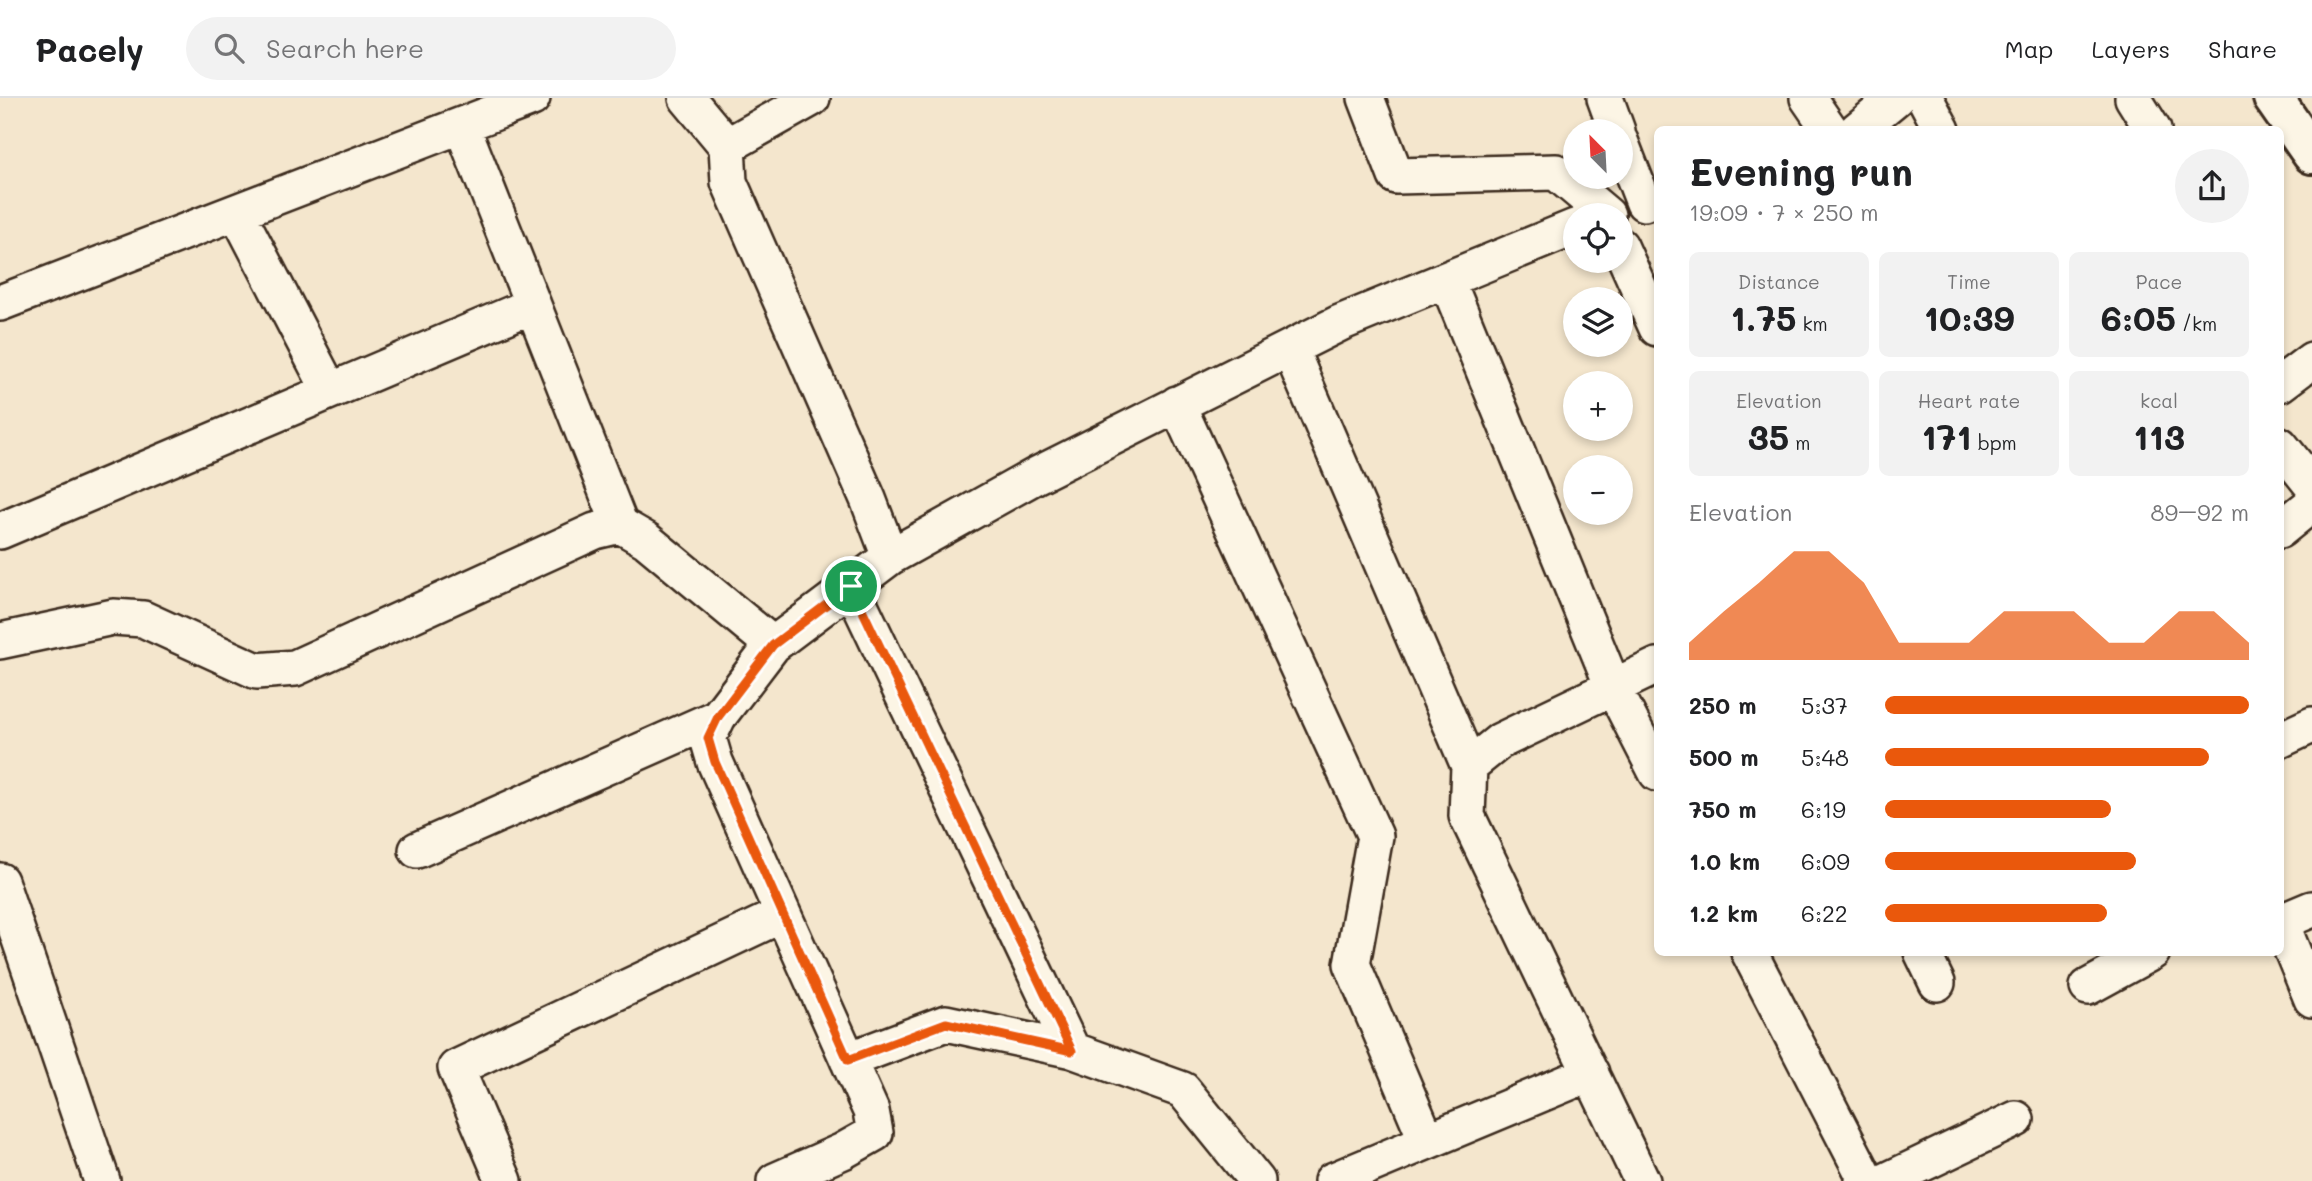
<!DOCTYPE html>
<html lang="en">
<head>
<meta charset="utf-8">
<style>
  body { margin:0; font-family:Mali,sans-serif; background:#f2f2f2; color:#202124; height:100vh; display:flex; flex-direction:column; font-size:26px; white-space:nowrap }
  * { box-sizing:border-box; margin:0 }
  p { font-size:23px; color:#757577 }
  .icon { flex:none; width:38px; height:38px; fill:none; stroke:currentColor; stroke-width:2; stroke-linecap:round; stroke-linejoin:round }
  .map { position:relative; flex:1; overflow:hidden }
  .sheet { position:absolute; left:1654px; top:28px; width:630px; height:830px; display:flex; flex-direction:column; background:#fff; border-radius:10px; box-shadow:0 4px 10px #0003 }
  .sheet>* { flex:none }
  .needle { width:46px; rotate:336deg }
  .buttons { position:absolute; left:1563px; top:21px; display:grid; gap:14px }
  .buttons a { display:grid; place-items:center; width:70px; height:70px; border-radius:50%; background:#fff; box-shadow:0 4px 10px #0003; font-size:35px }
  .pin { position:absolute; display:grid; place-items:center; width:60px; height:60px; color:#fff; margin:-30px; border:4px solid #fff; border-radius:50%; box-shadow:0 2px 7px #0007 }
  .round { display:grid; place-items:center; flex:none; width:74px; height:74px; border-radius:37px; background:#f2f2f2 }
  .overview { display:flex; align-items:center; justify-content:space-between; height:119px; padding:0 35px }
  h1 { font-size:38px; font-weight:700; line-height:52px }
  .figures { display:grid; grid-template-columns:repeat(3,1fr); gap:10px; height:119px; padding:7px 35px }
  .figures div { display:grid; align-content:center; border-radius:10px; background:#f2f2f2; text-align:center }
  .figures b { font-size:35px; font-weight:700 }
  .figures small { font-size:19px; font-weight:400 }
  .figures p { font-size:19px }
  .chart { height:196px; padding:14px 35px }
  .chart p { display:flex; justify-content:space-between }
  .chart svg { width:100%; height:126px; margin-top:7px; fill:#ea580c; opacity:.7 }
  ul { padding:0 35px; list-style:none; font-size:23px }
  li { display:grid; grid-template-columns:112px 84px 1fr; align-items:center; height:52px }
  li i { height:18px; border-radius:9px; background:#ea580c }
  header { display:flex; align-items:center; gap:42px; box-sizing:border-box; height:98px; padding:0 35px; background:#fff; border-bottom:2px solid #e0e0e0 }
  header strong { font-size:33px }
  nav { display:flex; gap:38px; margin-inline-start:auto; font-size:24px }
  .search { width:490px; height:63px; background:#f2f2f2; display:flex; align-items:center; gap:18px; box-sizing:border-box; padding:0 24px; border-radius:38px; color:#757577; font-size:26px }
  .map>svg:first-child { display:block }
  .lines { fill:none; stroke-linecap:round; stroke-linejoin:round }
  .street-casing { stroke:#3b2a1e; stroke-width:40 }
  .secondary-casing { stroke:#3b2a1e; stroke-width:44 }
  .street { stroke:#fcf5e5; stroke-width:35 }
  .secondary { stroke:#fcf5e5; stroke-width:38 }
  .route-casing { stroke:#fff; stroke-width:14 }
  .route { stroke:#ea580c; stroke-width:9 }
</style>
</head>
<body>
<header>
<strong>Pacely</strong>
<div class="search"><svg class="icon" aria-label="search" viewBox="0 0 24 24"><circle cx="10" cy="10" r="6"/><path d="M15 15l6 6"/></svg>Search here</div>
<nav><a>Map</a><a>Layers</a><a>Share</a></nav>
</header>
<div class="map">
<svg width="2312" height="1083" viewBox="0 0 2312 1083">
  <rect width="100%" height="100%" fill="#f4e6cd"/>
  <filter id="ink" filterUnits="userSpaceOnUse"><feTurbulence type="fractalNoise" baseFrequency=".0143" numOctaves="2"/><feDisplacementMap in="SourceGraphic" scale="14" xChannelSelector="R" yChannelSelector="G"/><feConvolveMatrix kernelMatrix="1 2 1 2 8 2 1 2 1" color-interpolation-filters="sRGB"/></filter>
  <g filter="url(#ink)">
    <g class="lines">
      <defs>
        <path id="street" d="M 687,0 L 727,48 L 729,84 L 868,401 L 890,459
          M 1366,0 L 1396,78 L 1556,74 L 1607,117
          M 1605,0 L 1617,33
          M 1808,0 L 1830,32
          M 1925,0 L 1942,32
          M 2133,0 L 2153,32
          M 462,28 L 620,427
          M 1857,32 L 1896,0
          M 1620,43 L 1644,105
          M 727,48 L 812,0
          M 237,114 L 330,293
          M 1620,148 L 1657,230
          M 1447,182 L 1613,589 L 1657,675
          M 0,205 L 532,0
          M 1290,251 L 1469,668
          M 2280,286 L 2312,262
          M 1177,306 L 1375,738 L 1352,866 L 1427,1043
          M 2280,347 L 2312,387
          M 2280,432 L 2312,406
          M 0,433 L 533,207
          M 851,488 L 1072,952
          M 0,543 L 113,519 L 143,521 L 257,573 L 295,570 L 595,433 L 620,427 L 646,442 L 773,547 L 890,459 L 1037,377 L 1340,225 L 1575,129
          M 773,547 L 718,619 L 708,640 L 715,664 L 871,1013 L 875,1035 L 843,1053 L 775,1083
          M 2280,642 L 2312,627
          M 417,752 L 718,619
          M 0,783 L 102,1083
          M 2280,823 L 2312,901
          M 2281,824 L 2312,811
          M 1749,854 L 1864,1077 L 1863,1083
          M 1922,854 L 1937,885
          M 2088,889 L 2152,854
          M 848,962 L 946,925 L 1072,952 L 1183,992 L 1257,1083
          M 504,1083 L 456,970 L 783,816
          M 1332,1083 L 1591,975
          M 1642,1083 L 1467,718 L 1469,668 L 1500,643 L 1657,568
          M 1886,1083 L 2016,1021"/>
        <path id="secondary" d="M 2273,0 L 2312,56"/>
      </defs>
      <use href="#street" class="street-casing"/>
      <use href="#secondary" class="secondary-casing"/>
      <use href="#street" class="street"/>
      <use href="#secondary" class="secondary"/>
    </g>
  </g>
  <g class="lines" filter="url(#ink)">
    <defs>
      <path id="route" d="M 851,488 L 1072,953 L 946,925 L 848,962 L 715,664 L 708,640 L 718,619 L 773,547 Z"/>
    </defs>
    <use href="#route" class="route-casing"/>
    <use href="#route" class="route"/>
  </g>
</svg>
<div class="buttons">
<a><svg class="needle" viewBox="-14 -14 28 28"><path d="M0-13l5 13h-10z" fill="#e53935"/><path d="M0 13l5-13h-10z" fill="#757577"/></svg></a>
<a><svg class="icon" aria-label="locate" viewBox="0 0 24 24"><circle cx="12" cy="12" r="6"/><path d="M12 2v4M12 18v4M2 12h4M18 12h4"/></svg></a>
<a><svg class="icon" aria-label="layers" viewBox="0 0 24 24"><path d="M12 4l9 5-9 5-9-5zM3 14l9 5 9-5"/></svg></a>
<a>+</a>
<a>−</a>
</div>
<div class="pin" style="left:851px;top:488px;background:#1e9e55"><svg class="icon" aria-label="arrive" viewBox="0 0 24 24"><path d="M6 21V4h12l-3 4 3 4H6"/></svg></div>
<section class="sheet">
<div class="overview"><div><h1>Evening run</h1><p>19:09 · 7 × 250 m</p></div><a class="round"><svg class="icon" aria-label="share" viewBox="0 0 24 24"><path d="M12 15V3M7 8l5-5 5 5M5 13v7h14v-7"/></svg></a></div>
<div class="figures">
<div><p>Distance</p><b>1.75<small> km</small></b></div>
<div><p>Time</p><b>10:39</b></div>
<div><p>Pace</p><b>6:05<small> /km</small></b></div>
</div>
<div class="figures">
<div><p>Elevation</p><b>35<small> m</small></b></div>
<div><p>Heart rate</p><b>171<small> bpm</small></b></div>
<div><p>kcal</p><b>113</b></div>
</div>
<div class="chart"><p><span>Elevation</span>89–92 m</p>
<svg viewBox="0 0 160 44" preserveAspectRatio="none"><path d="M0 44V38L10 27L20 17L30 6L40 6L50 17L60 38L70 38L80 38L90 27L100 27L110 27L120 38L130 38L140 27L150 27L160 38V44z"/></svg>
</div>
<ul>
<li><b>250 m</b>5:37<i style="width:100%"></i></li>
<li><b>500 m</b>5:48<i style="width:89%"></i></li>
<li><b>750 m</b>6:19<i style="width:62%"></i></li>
<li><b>1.0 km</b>6:09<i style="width:69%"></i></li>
<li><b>1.2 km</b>6:22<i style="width:61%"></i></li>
</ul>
</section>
</div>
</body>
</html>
